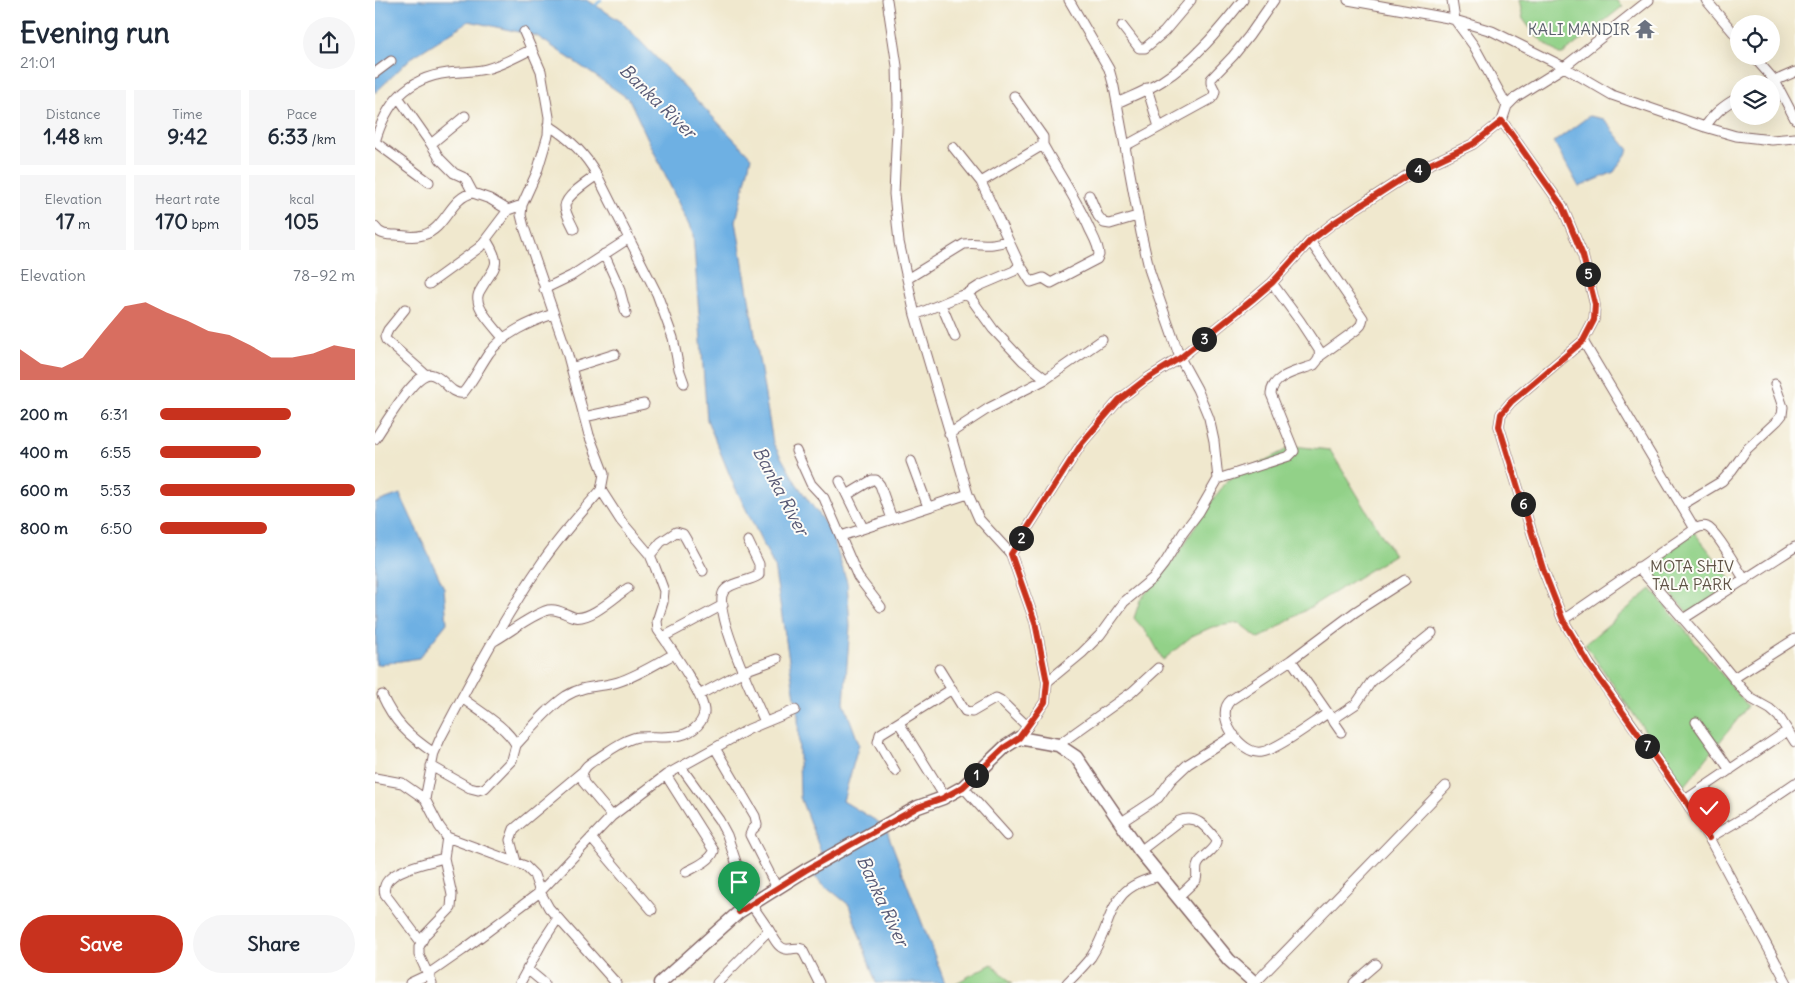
<!DOCTYPE html>
<html lang="en">
<head>
<meta charset="utf-8">
<style>
  body { margin:0; font-family:Delius,sans-serif; background:#f6f6f7; color:#1f2937; height:100vh; display:flex; flex-direction:column; font-size:19px; white-space:nowrap }
  * { box-sizing:border-box; margin:0 }
  p { font-size:16px; color:#747a83 }
  .icon { flex:none; width:28px; height:28px; fill:none; stroke:currentColor; stroke-width:2; stroke-linecap:round; stroke-linejoin:round }
  .map { position:relative; flex:1; overflow:hidden }
  .side { display:flex; flex-direction:column; background:#fff; width:375px }
  .side>* { flex:none }
  .controls { position:absolute; left:1355px; top:15px; display:grid; gap:10px }
  .controls a { display:grid; place-items:center; width:50px; height:50px; border-radius:50%; background:#fff; box-shadow:0 5px 20px #0002; font-size:25px }
  .pin { position:absolute; display:grid; place-items:center; width:42px; height:42px; color:#fff; margin:-51px -21px; border-radius:50% 50% 50% 0; rotate:-45deg; box-shadow:0 0 5px #0007 }
  .pin .icon { rotate:45deg }
  .km { position:absolute; width:25px; height:25px; margin:-12px; border-radius:50%; background:#222; color:#fff; font-size:14px; line-height:25px; text-align:center }
  .round { display:grid; place-items:center; flex:none; width:52px; height:52px; border-radius:26px; background:#f6f6f7 }
  .overview { display:flex; align-items:center; justify-content:space-between; height:85px; padding:0 20px }
  h1 { font-size:28px; font-weight:800; line-height:38px }
  .metrics { display:grid; grid-template-columns:repeat(3,1fr); gap:8px; height:85px; padding:5px 20px }
  .metrics div { display:grid; align-content:center; border-radius:0px; background:#f6f6f7; text-align:center }
  .metrics b { font-size:21px; font-weight:800 }
  .metrics small { font-size:14px; font-weight:400 }
  .metrics p { font-size:14px }
  .chart { height:140px; padding:10px 20px }
  .chart p { display:flex; justify-content:space-between }
  .chart svg { width:100%; height:90px; margin-top:5px; fill:#c8321e; opacity:.7 }
  .action { display:flex; gap:10px; margin-top:auto; padding:10px 20px }
  .action a { flex:1; height:58px; border-radius:30px; background:#c8321e; color:#fff; font-size:20px; font-weight:800; line-height:58px; text-align:center }
  .action a+a { background:#f6f6f7; color:#1f2937 }
  ul { padding:0 20px; list-style:none; font-size:16px }
  li { display:grid; grid-template-columns:80px 60px 1fr; align-items:center; height:38px }
  li i { height:12px; border-radius:6px; background:#c8321e }
  main { display:flex; flex:1; min-height:0 }
  .map>svg:first-child { display:block }
  .green { fill:#92d188; stroke:#6e785a }
  .water { fill:#6eb0e3; stroke:#5c6887 }
  .lines { fill:none; stroke-linecap:round; stroke-linejoin:round }
  .stream { stroke:#6eb0e3; stroke-width:2.5 }
  .street-casing { stroke:#846564; stroke-width:11 }
  .secondary-casing { stroke:#846564; stroke-width:15 }
  .street { stroke:#fff; stroke-width:9 }
  .secondary { stroke:#fff; stroke-width:12 }
  .route-casing { stroke:#fff; stroke-width:10 }
  .route { stroke:#c8321e; stroke-width:6 }
  .labels { text-anchor:middle; dominant-baseline:central; stroke-width:4; stroke-linejoin:round; paint-order:stroke }
  .worship-label { font-size:16px; fill:#5b616d; stroke:#fdfcf7; text-anchor:end }
  .park-label { font-size:16px; fill:#605447; stroke:#fdfcf7 }
  .water-label { font-size:18px; font-style:italic; fill:#585975; stroke:#fdfcf7 }
</style>
</head>
<body>
<main>
<section class="side">
<div class="overview"><div><h1>Evening run</h1><p>21:01</p></div><a class="round"><svg class="icon" aria-label="share" viewBox="0 0 24 24"><path d="M12 15V3M7 8l5-5 5 5M5 13v7h14v-7"/></svg></a></div>
<div class="metrics">
<div><p>Distance</p><b>1.48<small> km</small></b></div>
<div><p>Time</p><b>9:42</b></div>
<div><p>Pace</p><b>6:33<small> /km</small></b></div>
</div>
<div class="metrics">
<div><p>Elevation</p><b>17<small> m</small></b></div>
<div><p>Heart rate</p><b>170<small> bpm</small></b></div>
<div><p>kcal</p><b>105</b></div>
</div>
<div class="chart"><p><span>Elevation</span>78–92 m</p>
<svg viewBox="0 0 160 44" preserveAspectRatio="none"><path d="M0 44V29L10 36L20 38L30 33L40 20L50 8L60 6L70 11L80 15L90 20L100 22L110 27L120 33L130 33L140 31L150 27L160 29V44z"/></svg>
</div>
<ul>
<li><b>200 m</b>6:31<i style="width:67%"></i></li>
<li><b>400 m</b>6:55<i style="width:52%"></i></li>
<li><b>600 m</b>5:53<i style="width:100%"></i></li>
<li><b>800 m</b>6:50<i style="width:55%"></i></li>
</ul>
<div class="action"><a>Save</a><a>Share</a></div>
</section>
<div class="map">
<svg width="1420" height="983" viewBox="0 0 1420 983">
  <rect width="100%" height="100%" fill="#fdfcf7"/>
  <filter id="ink" filterUnits="userSpaceOnUse"><feTurbulence type="fractalNoise" baseFrequency=".02" numOctaves="2"/><feDisplacementMap in="SourceGraphic" scale="10" xChannelSelector="R" yChannelSelector="G"/><feConvolveMatrix kernelMatrix="1 2 1 2 8 2 1 2 1" color-interpolation-filters="sRGB"/></filter>
  <filter id="wash" filterUnits="userSpaceOnUse"><feTurbulence type="fractalNoise" baseFrequency=".0096" numOctaves="4" result="noise"/><feDisplacementMap in="SourceGraphic" scale="20" xChannelSelector="R" yChannelSelector="G"/><feGaussianBlur stdDeviation="1.12" result="paint"/><feColorMatrix in="noise" values="0 0 0 0 0 0 0 0 0 0 0 0 0 0 0 0 0 1.4 0 .05"/><feComposite in="paint" operator="in"/></filter>
  <g filter="url(#wash)">
    <rect width="100%" height="100%" fill="#f0e8ce"/>
    <path class="green" d="M 1144,0 L 1241,0 L 1248,6 L 1188,54 L 1184,54 L 1161,36 L 1148,19 Z
      M 918,446 L 955,450 L 1019,555 L 884,639 L 864,623 L 837,627 L 817,636 L 788,660 L 776,638 L 759,618 L 765,600 L 802,556 L 832,507 L 853,480 Z
      M 1319,532 L 1359,583 L 1314,614 L 1273,568 Z
      M 1276,589 L 1373,706 L 1309,787 L 1210,644 Z
      M 617,964 L 637,983 L 581,983 Z"/>
    <path class="water" d="M 3,0 L 212,0 L 247,22 L 376,157 L 361,221 L 398,443 L 421,483 L 456,532 L 472,582 L 475,626 L 469,703 L 484,744 L 468,801 L 510,826 L 570,983 L 501,983 L 474,905 L 431,870 L 449,860 L 425,797 L 423,716 L 399,566 L 358,483 L 332,420 L 318,234 L 254,99 L 162,36 L 94,21 L 36,58 L 0,93 L 0,2 Z
      M 1214,116 L 1229,119 L 1254,150 L 1239,172 L 1204,187 L 1179,142 Z
      M 25,494 L 69,588 L 72,623 L 44,658 L 1,665 L 0,503 Z"/>
    <g class="lines">
      <path class="stream" d="M 218,8 L 226,0"/>
    </g>
  </g>
  <g filter="url(#ink)">
    <g class="lines">
      <defs>
        <path id="street" d="M 512,0 L 522,66 L 523,105 L 519,194 L 524,242 L 540,315 L 593,494 L 604,519 L 636,554
          M 973,0 L 1073,18 L 1117,31 L 1189,67 L 1237,95 L 1330,127 L 1361,136 L 1397,140 L 1420,138
          M 1077,0 L 1080,20 L 1099,46 L 1132,106
          M 1331,0 L 1364,39
          M 747,26 L 764,48 L 770,48 L 789,32 L 816,0
          M 149,32 L 166,71 L 174,117 L 173,135 L 162,172 L 147,205 L 146,215 L 149,227 L 192,352 L 214,435 L 229,474 L 226,490 C 205,514 184,537 166,564 C 128,619 96,680 65,739 L 59,753 L 50,799 L 64,826 L 72,837 L 150,866 L 159,875 L 165,892 L 174,908 L 241,983
          M 1378,56 L 1400,81 L 1420,119
          M 0,73 L 16,61
          M 1395,83 L 1420,72
          M 772,88 L 784,127
          M 23,97 L 56,144 L 65,159 L 79,173 L 90,178 L 98,193
          M 742,103 C 757,96 773,90 787,81 C 820,60 844,30 868,0
          M 1127,121 L 1187,206 L 1208,256 L 1220,305 L 1219,320 L 1208,341 L 1136,402 L 1126,414 L 1124,426 L 1168,569 L 1188,620 L 1215,665 L 1310,800 L 1334,838 L 1412,983
          M 173,125 C 194,138 210,153 222,175 L 282,294 L 298,338 L 304,369 L 309,383
          M 1330,127 C 1339,113 1349,105 1364,97
          M 0,142 C 11,104 31,78 73,73 C 85,72 99,72 111,69 C 127,65 143,56 157,49
          M 0,142 L 54,182
          M 56,144 L 90,116
          M 750,146 L 836,99 L 839,95 L 840,91 L 836,83 L 836,79 L 858,56 L 874,36 L 899,0
          M 578,147 L 606,182 L 644,263 L 643,267 L 639,271 L 604,286 L 590,295
          M 606,182 L 668,145 L 668,137 L 639,96
          M 714,195 L 723,216 L 729,223 L 735,224 L 762,216
          M 0,227 C 5,235 12,235 21,235 C 30,236 39,238 48,235 C 71,229 75,197 98,193 L 115,199 L 133,210
          M 199,229 C 196,222 190,213 190,206 C 191,195 214,181 222,175
          M 112,241 C 128,267 119,266 106,289 C 104,292 102,296 103,300 C 103,311 122,330 129,339
          M 935,241 L 988,318 L 986,325 L 981,330 L 945,356
          M 229,254 L 244,287 L 251,313
          M 644,263 L 656,282 L 668,278 L 676,283 L 722,259 L 724,255 C 724,246 719,238 715,230 C 702,200 684,174 668,145
          M 532,279 L 589,244 C 607,242 614,248 633,240
          M 54,284 L 105,247 L 133,210 L 147,205
          M 169,289 L 196,276 L 253,239
          M 566,304 L 580,337
          M 30,309 L 13,330 L 10,337 L 11,340 L 51,375
          M 540,315 L 585,296 L 590,295 L 595,297 L 618,329 L 648,361 L 671,379
          M 1208,341 L 1320,529
          M 196,368 L 240,354
          M 209,417 L 269,404
          M 574,434 L 614,408 L 671,379 L 727,340
          M 0,439 C 10,424 36,380 51,375 C 55,373 59,375 62,377 C 71,382 77,395 88,393 C 98,381 105,366 114,353 C 129,333 155,322 178,314
          M 421,451 L 436,484 L 449,498 L 483,577 L 506,607
          M 536,461 L 553,507
          M 843,479 L 914,456 L 919,451 L 896,394 C 897,375 924,371 939,365 C 944,360 945,357 944,350 L 925,321 L 897,283
          M 465,481 L 488,528
          M 226,490 L 246,521 L 275,555 L 280,567 L 289,591 L 288,602 L 282,621 L 283,630 C 294,646 331,697 329,713 C 327,726 313,735 301,736 C 289,738 276,736 263,737 C 250,739 237,749 226,756 C 218,762 207,766 207,777 L 209,783 L 237,816
          M 472,495 L 497,480 L 501,480 L 505,485 L 517,519
          M 1307,505 L 1347,481 L 1357,470 L 1372,449 L 1402,421 L 1407,415 L 1408,407 L 1400,384
          M 466,536 L 593,494
          M 373,541 L 384,564 L 384,575 C 374,582 357,581 349,591 C 336,609 381,701 390,722
          M 275,555 L 286,542 L 301,532 L 308,534 L 311,539 L 328,571
          M 1263,567 L 1337,652 L 1368,690 L 1377,699 L 1395,709 L 1404,717 L 1420,742
          M 1308,619 L 1420,547
          M 1188,620 L 1320,529 C 1324,527 1328,525 1332,527 C 1341,530 1363,570 1370,580
          M 288,637 L 348,605
          M 119,641 C 135,632 156,615 173,610 C 183,608 191,615 199,617 C 215,621 240,597 253,588
          M 916,660 L 966,732
          M 564,669 L 590,711 L 597,712 L 621,698 L 625,700 L 653,727
          M 1359,678 L 1420,639
          M 672,682 L 707,653 L 725,635 L 749,602 L 778,578 L 789,564 L 808,533 L 824,512 L 843,479 L 839,441 L 834,418 L 822,389 L 805,358 L 775,272 L 766,233 L 739,87 L 734,69 L 694,0
          M 7,695 C 19,722 34,736 59,753
          M 324,695 L 369,671 L 402,659
          M 953,713 C 937,723 902,750 886,752 C 866,755 838,715 856,700 L 916,660 L 980,612 L 1030,580
          M 957,720 L 981,704 L 996,682 L 1057,633
          M 1321,722 L 1355,770
          M 524,723 L 570,797
          M 644,738 L 670,702 L 672,682 L 660,622 L 636,554 L 707,443 L 744,400 L 770,380 L 805,358 L 877,300 L 897,283 L 935,241 L 961,221 L 1036,173 L 1098,144 L 1127,121 L 1132,106 L 1141,97 L 1189,67 L 1274,0
          M 141,745 C 157,728 172,709 191,696 C 211,684 223,688 243,682 C 262,676 281,664 299,654
          M 683,745 L 757,692 L 783,668
          M 340,748 L 380,816 L 382,825 L 377,830 L 375,835 L 402,888
          M 56,766 L 95,788 L 103,790 L 110,788 L 137,760 L 141,745 C 132,727 104,711 87,698
          M 306,767 L 344,820 L 352,835 L 364,871
          M 520,771 L 503,742 L 505,734 L 577,689
          M 291,775 L 339,851 C 336,861 320,867 311,872
          M 0,778 L 27,783 L 50,799
          M 588,787 L 632,836
          M 1310,800 L 1412,731
          M 745,823 L 783,798 L 796,780 L 813,764 L 859,735
          M 216,838 L 277,910
          M 1334,838 L 1370,817 L 1420,783
          M 765,851 L 804,821 C 821,814 831,827 841,839 L 842,842 C 839,852 828,855 823,864 C 820,869 823,874 821,880 L 803,897
          M 141,862 L 135,840 L 139,829 L 207,772
          M 394,930 C 399,938 404,951 414,949 C 419,949 422,947 427,949 L 444,983
          M 46,942 L 10,894 C 3,871 53,863 69,858
          M 152,969 L 169,983
          M 35,983 L 52,975 L 88,950 L 165,892 L 237,816 L 291,775 L 374,729 L 420,710
          M 57,983 L 44,955 L 44,947 L 50,935 L 76,908 L 77,895 L 69,858 L 72,837
          M 145,983 L 168,941 L 183,918
          M 342,983 L 394,930 L 376,904
          M 692,983 C 700,975 709,966 716,957 C 741,919 730,887 786,876
          M 880,983 L 1071,786
          M 979,983 L 1001,964"/>
        <path id="secondary" d="M 285,983 L 364,912 L 431,870 L 543,807 L 568,798 L 588,787 L 630,747 L 644,738 L 683,745 L 701,757 L 765,851 L 854,960 L 880,983"/>
      </defs>
      <use href="#street" class="street-casing"/>
      <use href="#secondary" class="secondary-casing"/>
      <use href="#street" class="street"/>
      <use href="#secondary" class="secondary"/>
    </g>
  </g>
  <g class="lines" filter="url(#ink)">
    <defs>
      <path id="route" d="M 364,912 L 431,870 L 543,807 L 568,798 L 588,787 L 630,747 L 644,738 L 670,702 L 672,682 L 660,622 L 636,554 L 707,443 L 744,400 L 770,380 L 805,358 L 877,300 L 897,283 L 935,241 L 960,222 L 1036,173 L 1098,144 L 1127,121 L 1187,206 L 1208,256 L 1220,304 L 1219,320 L 1208,341 L 1136,402 L 1126,414 L 1124,426 L 1168,569 L 1188,620 L 1215,666 L 1310,800 L 1334,838"/>
    </defs>
    <use href="#route" class="route-casing"/>
    <use href="#route" class="route"/>
  </g>
  <defs>
    <symbol id="temple-bare" viewBox="-9 -9 18 18"><path d="M0-6L5-2H3V0L6.5 2.5H4V6H1.5V3h-3V6H-4V2.5H-6.5L-3 0V-2H-5Z" fill="#6b7280" stroke="#fdfcf7" stroke-width="2.5" paint-order="stroke"/></symbol>
  </defs>
  <g fill-rule="evenodd">
    <use href="#temple-bare" x="1256" y="15" width="28" height="28"/>
  </g>
  <g class="labels">
    <g class="worship-label">
      <text x="1255" y="29">KALI MANDIR</text>
    </g>
    <g class="park-label">
      <text x="1317" y="566">MOTA SHIV<tspan x="1317" dy="18">TALA PARK</tspan></text>
    </g>
    <g class="water-label">
      <text transform="translate(283 101) rotate(44)">Banka River</text>
      <text transform="translate(406 491) rotate(62)">Banka River</text>
      <text transform="translate(508 901) rotate(65)">Banka River</text>
    </g>
  </g>
</svg>
<div class="controls">
<a><svg class="icon" aria-label="locate" viewBox="0 0 24 24"><circle cx="12" cy="12" r="6"/><path d="M12 2v4M12 18v4M2 12h4M18 12h4"/></svg></a>
<a><svg class="icon" aria-label="layers" viewBox="0 0 24 24"><path d="M12 4l9 5-9 5-9-5zM3 14l9 5 9-5"/></svg></a>
</div>
<div class="pin" style="left:364px;top:912px;background:#1e9e55"><svg class="icon" aria-label="arrive" viewBox="0 0 24 24"><path d="M6 21V4h12l-3 4 3 4H6"/></svg></div>
<div class="pin" style="left:1334px;top:838px;background:#d93025"><svg class="icon" aria-label="check" viewBox="0 0 24 24"><path d="M5 12l5 5 9-10"/></svg></div>
<b class="km" style="left:601px;top:775px">1</b>
<b class="km" style="left:646px;top:538px">2</b>
<b class="km" style="left:829px;top:339px">3</b>
<b class="km" style="left:1043px;top:170px">4</b>
<b class="km" style="left:1213px;top:274px">5</b>
<b class="km" style="left:1148px;top:504px">6</b>
<b class="km" style="left:1272px;top:746px">7</b>
</div>
</main>
</body>
</html>
